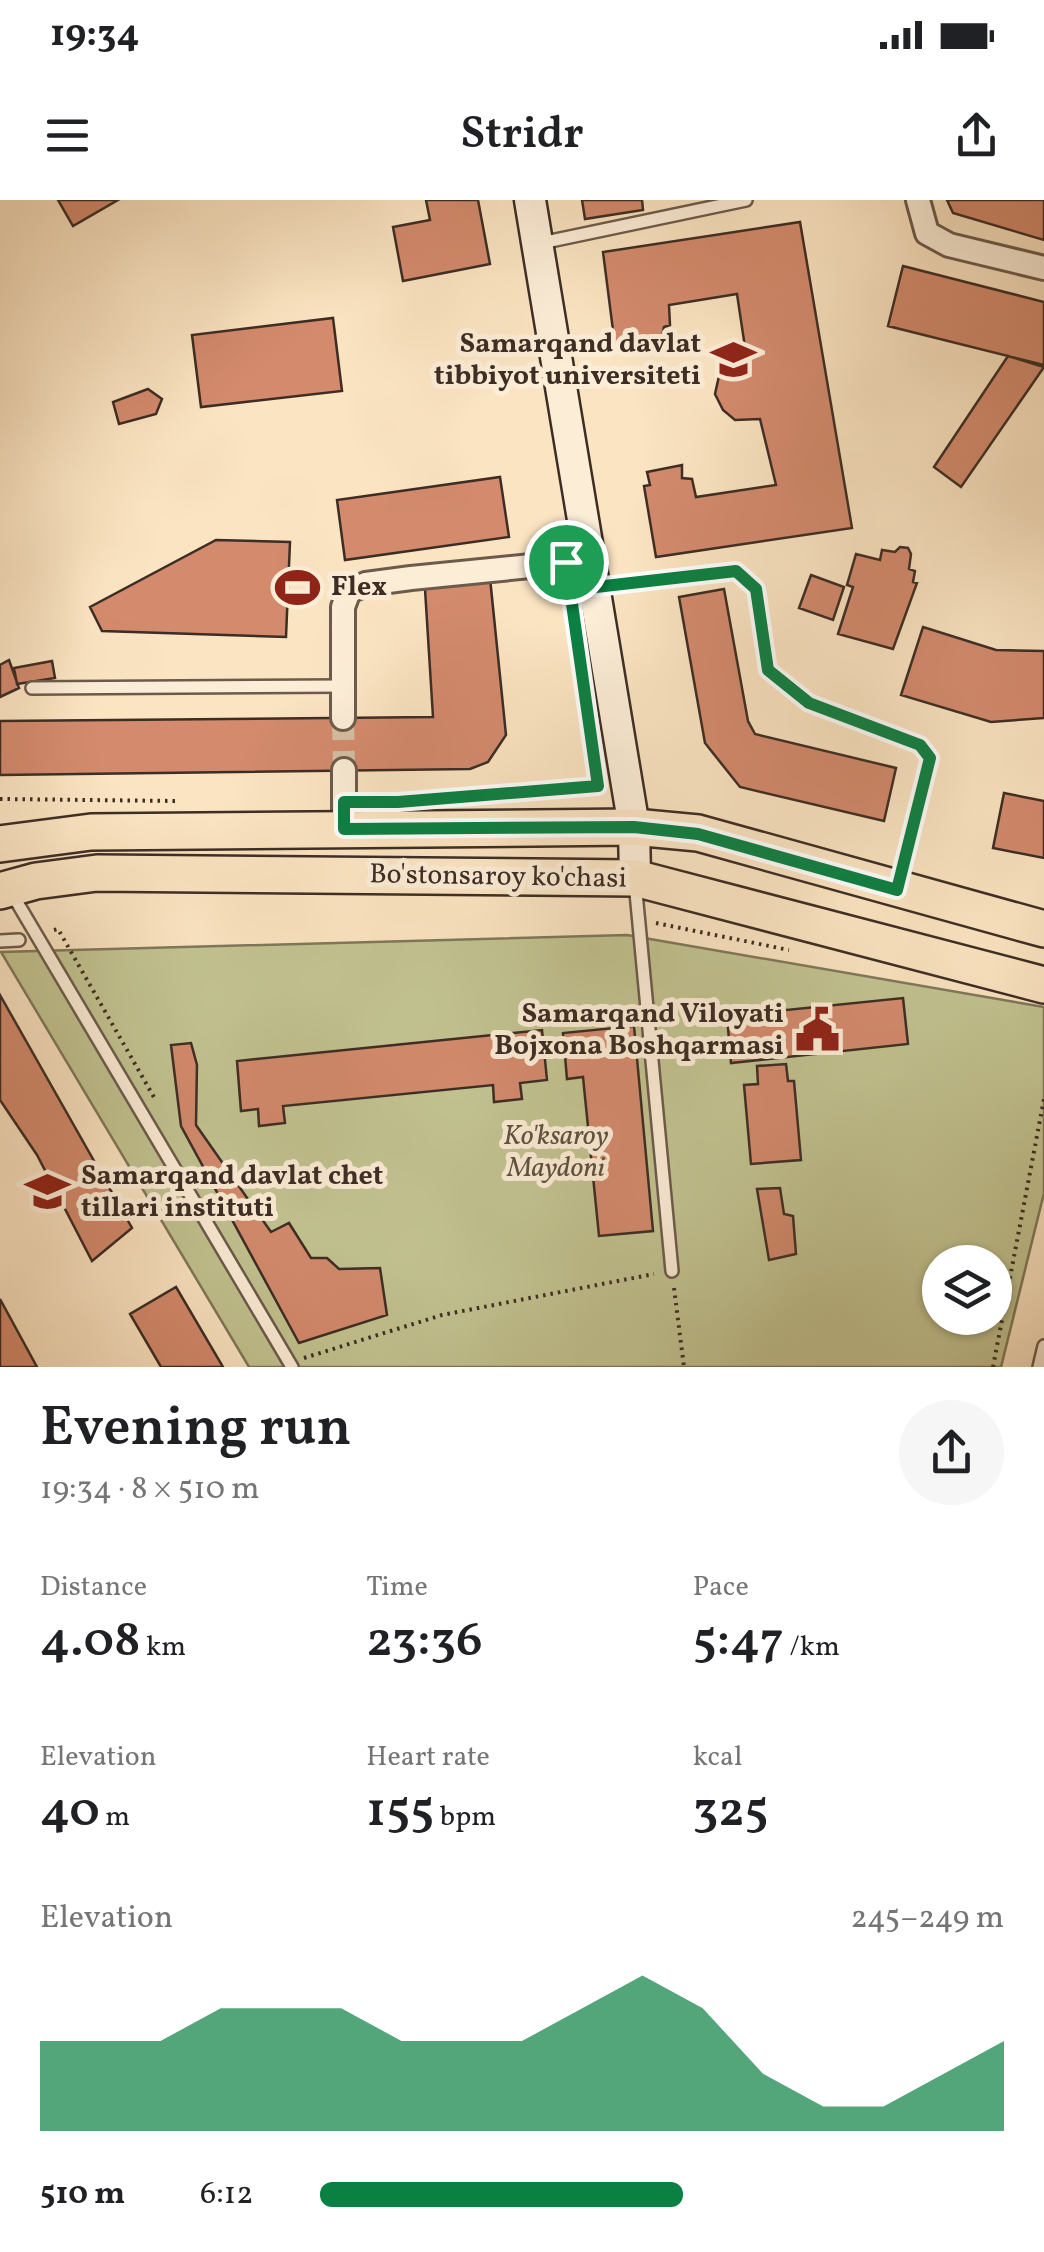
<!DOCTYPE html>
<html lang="en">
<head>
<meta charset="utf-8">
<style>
  body { margin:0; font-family:Vollkorn,serif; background:#f6f6f6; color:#202124; height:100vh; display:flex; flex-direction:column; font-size:38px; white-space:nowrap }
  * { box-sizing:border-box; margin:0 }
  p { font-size:32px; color:#757577 }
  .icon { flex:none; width:55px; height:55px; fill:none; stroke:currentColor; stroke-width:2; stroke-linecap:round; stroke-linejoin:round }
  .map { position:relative; height:1167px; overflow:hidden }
  .drawer { display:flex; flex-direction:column; background:#fff; flex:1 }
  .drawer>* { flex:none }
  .controls { position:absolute; left:922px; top:1045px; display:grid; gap:20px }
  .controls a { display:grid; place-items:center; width:90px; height:90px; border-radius:50%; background:#fff; box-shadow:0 2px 8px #0004; font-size:50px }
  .pin { position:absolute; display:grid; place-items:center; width:85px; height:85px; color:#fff; margin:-42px; border:5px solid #fff; border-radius:50%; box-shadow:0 2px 10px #0007 }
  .round { display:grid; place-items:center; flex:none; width:105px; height:105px; border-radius:52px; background:#f6f6f6 }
  .head { display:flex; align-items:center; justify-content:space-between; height:170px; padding:0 40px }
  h1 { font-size:55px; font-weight:600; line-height:75px }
  .metrics { display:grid; grid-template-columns:repeat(3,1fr); gap:15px; height:170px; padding:10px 40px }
  .metrics div { display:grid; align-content:center }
  .metrics b { font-size:50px; font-weight:600 }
  .metrics small { font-size:28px; font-weight:400 }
  .metrics p { font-size:28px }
  .chart { height:280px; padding:20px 40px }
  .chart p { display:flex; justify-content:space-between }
  .chart svg { width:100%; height:180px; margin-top:10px; fill:#0b8043; opacity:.7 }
  ul { padding:0 40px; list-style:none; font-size:32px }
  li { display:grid; grid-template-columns:160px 120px 1fr; align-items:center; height:75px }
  li i { height:25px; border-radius:12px; background:#0b8043 }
  .status { display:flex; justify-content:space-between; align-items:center; height:70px; padding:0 50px; background:#fff; direction:ltr }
  .status svg { height:28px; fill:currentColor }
  header { display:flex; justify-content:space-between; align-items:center; height:130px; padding:0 40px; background:#fff; font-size:45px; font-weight:600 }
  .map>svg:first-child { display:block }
  .green { fill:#c2c391; stroke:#7f785b; stroke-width:2.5; fill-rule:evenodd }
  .building { fill:#d38a6d; stroke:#3c2d25; stroke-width:2.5 }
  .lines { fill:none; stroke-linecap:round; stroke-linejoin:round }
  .street-tunnel { stroke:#d5bfa3; stroke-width:22; stroke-dasharray:22 11; stroke-linecap:butt }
  .lane-casing { stroke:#6c5b4c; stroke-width:16 }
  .street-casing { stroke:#6c5b4c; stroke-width:28 }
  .secondary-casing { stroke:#3c2d25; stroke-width:35 }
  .primary-casing { stroke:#3c2d25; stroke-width:40 }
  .path { stroke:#3c2d25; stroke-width:4; stroke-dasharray:2.5 5; stroke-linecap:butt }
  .lane { stroke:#fcedd7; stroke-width:11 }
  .street { stroke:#fcedd7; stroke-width:22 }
  .secondary { stroke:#fcedd7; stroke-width:30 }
  .primary { stroke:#fbe4c2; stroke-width:35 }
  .route-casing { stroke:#fff; stroke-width:20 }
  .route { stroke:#0b8043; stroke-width:12 }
  .labels { text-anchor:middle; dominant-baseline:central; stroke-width:10; stroke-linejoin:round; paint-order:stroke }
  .poi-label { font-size:28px; font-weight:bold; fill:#3c2d25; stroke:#fcedd7; text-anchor:end }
  .street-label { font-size:28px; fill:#3c2d25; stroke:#fcedd7 }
  .park-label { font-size:28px; font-style:italic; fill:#5e5240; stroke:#fcedd7 }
</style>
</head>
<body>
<div class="status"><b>19:34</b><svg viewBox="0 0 49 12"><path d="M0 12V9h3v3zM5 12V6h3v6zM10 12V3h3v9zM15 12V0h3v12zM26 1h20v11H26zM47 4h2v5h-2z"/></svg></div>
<header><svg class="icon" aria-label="menu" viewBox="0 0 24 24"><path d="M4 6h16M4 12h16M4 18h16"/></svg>Stridr<svg class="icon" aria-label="share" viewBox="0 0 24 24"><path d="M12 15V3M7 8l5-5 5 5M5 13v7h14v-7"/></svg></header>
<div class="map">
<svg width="1044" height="1167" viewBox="0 0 1044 1167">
  <rect width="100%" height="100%" fill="#fbe4c2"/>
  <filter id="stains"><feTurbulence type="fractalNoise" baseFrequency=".002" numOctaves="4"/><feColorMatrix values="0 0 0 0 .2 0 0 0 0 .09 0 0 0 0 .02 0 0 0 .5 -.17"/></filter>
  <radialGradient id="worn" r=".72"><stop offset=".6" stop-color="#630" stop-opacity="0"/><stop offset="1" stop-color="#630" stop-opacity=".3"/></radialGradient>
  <path class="green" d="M 627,735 L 1044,807 L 1044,993 L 1001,1167 L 249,1167 L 1,752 ZM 940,1062 L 995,1062 L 995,1118 L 940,1118 Z"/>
  <path class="building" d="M 58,0 L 118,0 L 73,26 Z
    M 426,0 L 478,0 L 490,64 L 403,81 L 393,27 L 430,20 Z
    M 582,0 L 642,0 L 643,10 L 585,19 Z
    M 947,0 L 1044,0 L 1044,40 L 953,13 Z
    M 800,22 L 852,328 L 656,357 L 644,286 L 650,285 L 647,272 L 682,265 L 682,278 L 692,279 L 696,297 L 776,285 L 760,219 L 735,220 L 723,210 L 715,194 L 719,176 L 746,154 L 737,94 L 669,105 L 670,125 L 664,127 L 662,136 L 615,146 L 603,52 Z
    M 903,66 L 1044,102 L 1044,165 L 888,126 Z
    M 333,118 L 342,191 L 201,207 L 192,135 Z
    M 1008,156 L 1044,167 L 961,287 L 934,267 Z
    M 148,189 L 162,199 L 156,214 L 119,224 L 113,202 Z
    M 500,277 L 509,337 L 345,360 L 337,300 Z
    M 216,340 L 290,342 L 286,437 L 102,431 L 90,407 Z
    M 900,347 L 908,348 L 911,354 L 909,369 L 915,371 L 913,382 L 917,383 L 893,449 L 838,434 L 853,387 L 847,385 L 856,354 L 880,360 L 882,350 L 895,352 Z
    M 811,375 L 844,387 L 833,420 L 799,408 Z
    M 490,378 L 506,535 L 488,562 L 470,569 L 0,575 L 0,521 L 433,517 L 425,389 Z
    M 724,389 L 748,521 L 755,534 L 896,568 L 884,621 L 740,587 L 705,543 L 679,397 Z
    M 923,427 L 996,450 L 1044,451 L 1044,518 L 991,522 L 901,495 Z
    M 9,460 L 19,488 L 0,497 L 0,465 Z
    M 52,461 L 55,478 L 17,484 L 14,468 Z
    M 1004,593 L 1044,601 L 1044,658 L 993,648 Z
    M 0,795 L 132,1028 L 92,1061 L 37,955 L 0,900 Z
    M 903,798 L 908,844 L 731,863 L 727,816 Z
    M 634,826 L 653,1031 L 599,1036 L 583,877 L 567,879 L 563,833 Z
    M 542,830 L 547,880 L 520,883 L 522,899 L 494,902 L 493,885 L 283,906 L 285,923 L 259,926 L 258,909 L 241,911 L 237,861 Z
    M 191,843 L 197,865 L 196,925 L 271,1032 L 289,1023 L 311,1058 L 327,1058 L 339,1069 L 380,1068 L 387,1115 L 299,1143 L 181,926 L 171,845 Z
    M 786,864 L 788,881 L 794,881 L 801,960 L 751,964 L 744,885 L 758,884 L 757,866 Z
    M 780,988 L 784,1014 L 793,1016 L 796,1054 L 769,1060 L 757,989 Z
    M 176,1087 L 223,1167 L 161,1167 L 130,1114 Z
    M 0,1099 L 37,1167 L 0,1167 Z"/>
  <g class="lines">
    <path class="street-tunnel" d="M 343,518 L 344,570"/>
    <defs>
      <path id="lane" d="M 541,43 L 746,0
        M 596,387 L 736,371 L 756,389 L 768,470 L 809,503 L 920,545 L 929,558 L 899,683
        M 32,488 L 343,486
        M 635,682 L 672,1071
        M 11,692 L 292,1167
        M 0,741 L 19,740
        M 1039,1167 L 1044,1146"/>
      <path id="street" d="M 918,0 L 927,33 L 949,45 L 1044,68
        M 343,518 L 343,407 L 349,391 L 366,384 L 411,378 L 591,360
        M 344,570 L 344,629"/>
      <path id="secondary" d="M 530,0 L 634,627 L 635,678"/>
      <path id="primary" d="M 0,644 L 91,632 L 634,627 L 698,633 L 1044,729
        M 0,691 L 36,681 L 97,673 L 635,678 L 1044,785"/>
    </defs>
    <use href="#lane" class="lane-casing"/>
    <use href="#street" class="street-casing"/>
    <use href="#secondary" class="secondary-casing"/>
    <use href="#primary" class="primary-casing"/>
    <path class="path" d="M 451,598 L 597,586 L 590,533
      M 0,599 L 177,601
      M 656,723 L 789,750
      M 54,730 L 58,729 L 155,899
      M 674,1088 L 684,1167
      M 304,1158 L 442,1115 L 654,1074
      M 993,1167 L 1044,899"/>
    <use href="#lane" class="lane"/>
    <use href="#street" class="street"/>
    <use href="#secondary" class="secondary"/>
    <use href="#primary" class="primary"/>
  </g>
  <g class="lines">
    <defs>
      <path id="route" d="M 591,360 L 596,387 L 736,371 L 756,389 L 768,470 L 809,503 L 920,545 L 930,558 L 897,690 L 698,634 L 634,627 L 344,629 L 344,602 L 398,602 L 598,586 L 566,362 Z"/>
    </defs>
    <use href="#route" class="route-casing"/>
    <use href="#route" class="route"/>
  </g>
  <defs>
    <symbol id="university-bare" viewBox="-9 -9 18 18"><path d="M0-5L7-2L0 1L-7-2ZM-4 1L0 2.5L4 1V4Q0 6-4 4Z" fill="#8f2418" stroke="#fcedd7" stroke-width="2.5" paint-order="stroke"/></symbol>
    <symbol id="stadium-bare" viewBox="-9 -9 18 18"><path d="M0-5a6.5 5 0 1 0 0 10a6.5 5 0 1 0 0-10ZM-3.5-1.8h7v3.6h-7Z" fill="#8f2418" stroke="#fcedd7" stroke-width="2.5" paint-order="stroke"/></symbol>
    <symbol id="civic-bare" viewBox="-9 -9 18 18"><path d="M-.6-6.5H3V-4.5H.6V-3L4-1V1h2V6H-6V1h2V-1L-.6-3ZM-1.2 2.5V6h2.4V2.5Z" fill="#8f2418" stroke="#fcedd7" stroke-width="2.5" paint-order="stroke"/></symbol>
  </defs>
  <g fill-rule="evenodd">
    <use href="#university-bare" x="702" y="128" width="63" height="63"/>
    <use href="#stadium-bare" x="266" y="356" width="63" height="63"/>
    <use href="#civic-bare" x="786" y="798" width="63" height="63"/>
    <use href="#university-bare" x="16" y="960" width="63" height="63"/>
  </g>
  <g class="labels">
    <g class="poi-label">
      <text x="701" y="144">Samarqand davlat<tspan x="701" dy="32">tibbiyot universiteti</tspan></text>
      <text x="331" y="387" text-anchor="start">Flex</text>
      <text x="784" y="814">Samarqand Viloyati<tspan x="784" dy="32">Bojxona Boshqarmasi</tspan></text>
      <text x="81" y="976" text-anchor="start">Samarqand davlat chet<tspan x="81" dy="32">tillari instituti</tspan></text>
    </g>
    <g class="street-label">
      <text transform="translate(498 677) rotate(1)">Bo'stonsaroy ko'chasi</text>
    </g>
    <g class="park-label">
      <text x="556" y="936">Ko'ksaroy<tspan x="556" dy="32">Maydoni</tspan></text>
    </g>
  </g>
  <rect width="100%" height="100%" filter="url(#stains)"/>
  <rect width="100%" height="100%" fill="url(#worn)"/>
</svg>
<div class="controls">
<a><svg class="icon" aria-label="layers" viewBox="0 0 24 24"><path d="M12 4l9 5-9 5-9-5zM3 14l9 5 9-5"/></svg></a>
</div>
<div class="pin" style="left:566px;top:362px;background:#1e9e55"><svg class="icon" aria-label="arrive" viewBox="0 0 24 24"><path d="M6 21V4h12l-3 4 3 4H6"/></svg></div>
</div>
<section class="drawer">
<div class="head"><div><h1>Evening run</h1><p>19:34 · 8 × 510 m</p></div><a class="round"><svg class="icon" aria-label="share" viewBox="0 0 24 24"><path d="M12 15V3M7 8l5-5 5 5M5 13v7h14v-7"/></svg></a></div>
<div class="metrics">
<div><p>Distance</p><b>4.08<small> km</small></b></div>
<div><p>Time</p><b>23:36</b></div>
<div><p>Pace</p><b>5:47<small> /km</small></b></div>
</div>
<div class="metrics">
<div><p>Elevation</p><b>40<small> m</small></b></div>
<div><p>Heart rate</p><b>155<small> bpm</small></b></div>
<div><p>kcal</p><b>325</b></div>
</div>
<div class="chart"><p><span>Elevation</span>245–249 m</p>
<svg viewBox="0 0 160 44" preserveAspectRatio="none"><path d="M0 44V22L10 22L20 22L30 14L40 14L50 14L60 22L70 22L80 22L90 14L100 6L110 14L120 30L130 38L140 38L150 30L160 22V44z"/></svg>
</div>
<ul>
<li><b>510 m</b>6:12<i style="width:53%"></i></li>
</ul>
</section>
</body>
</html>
